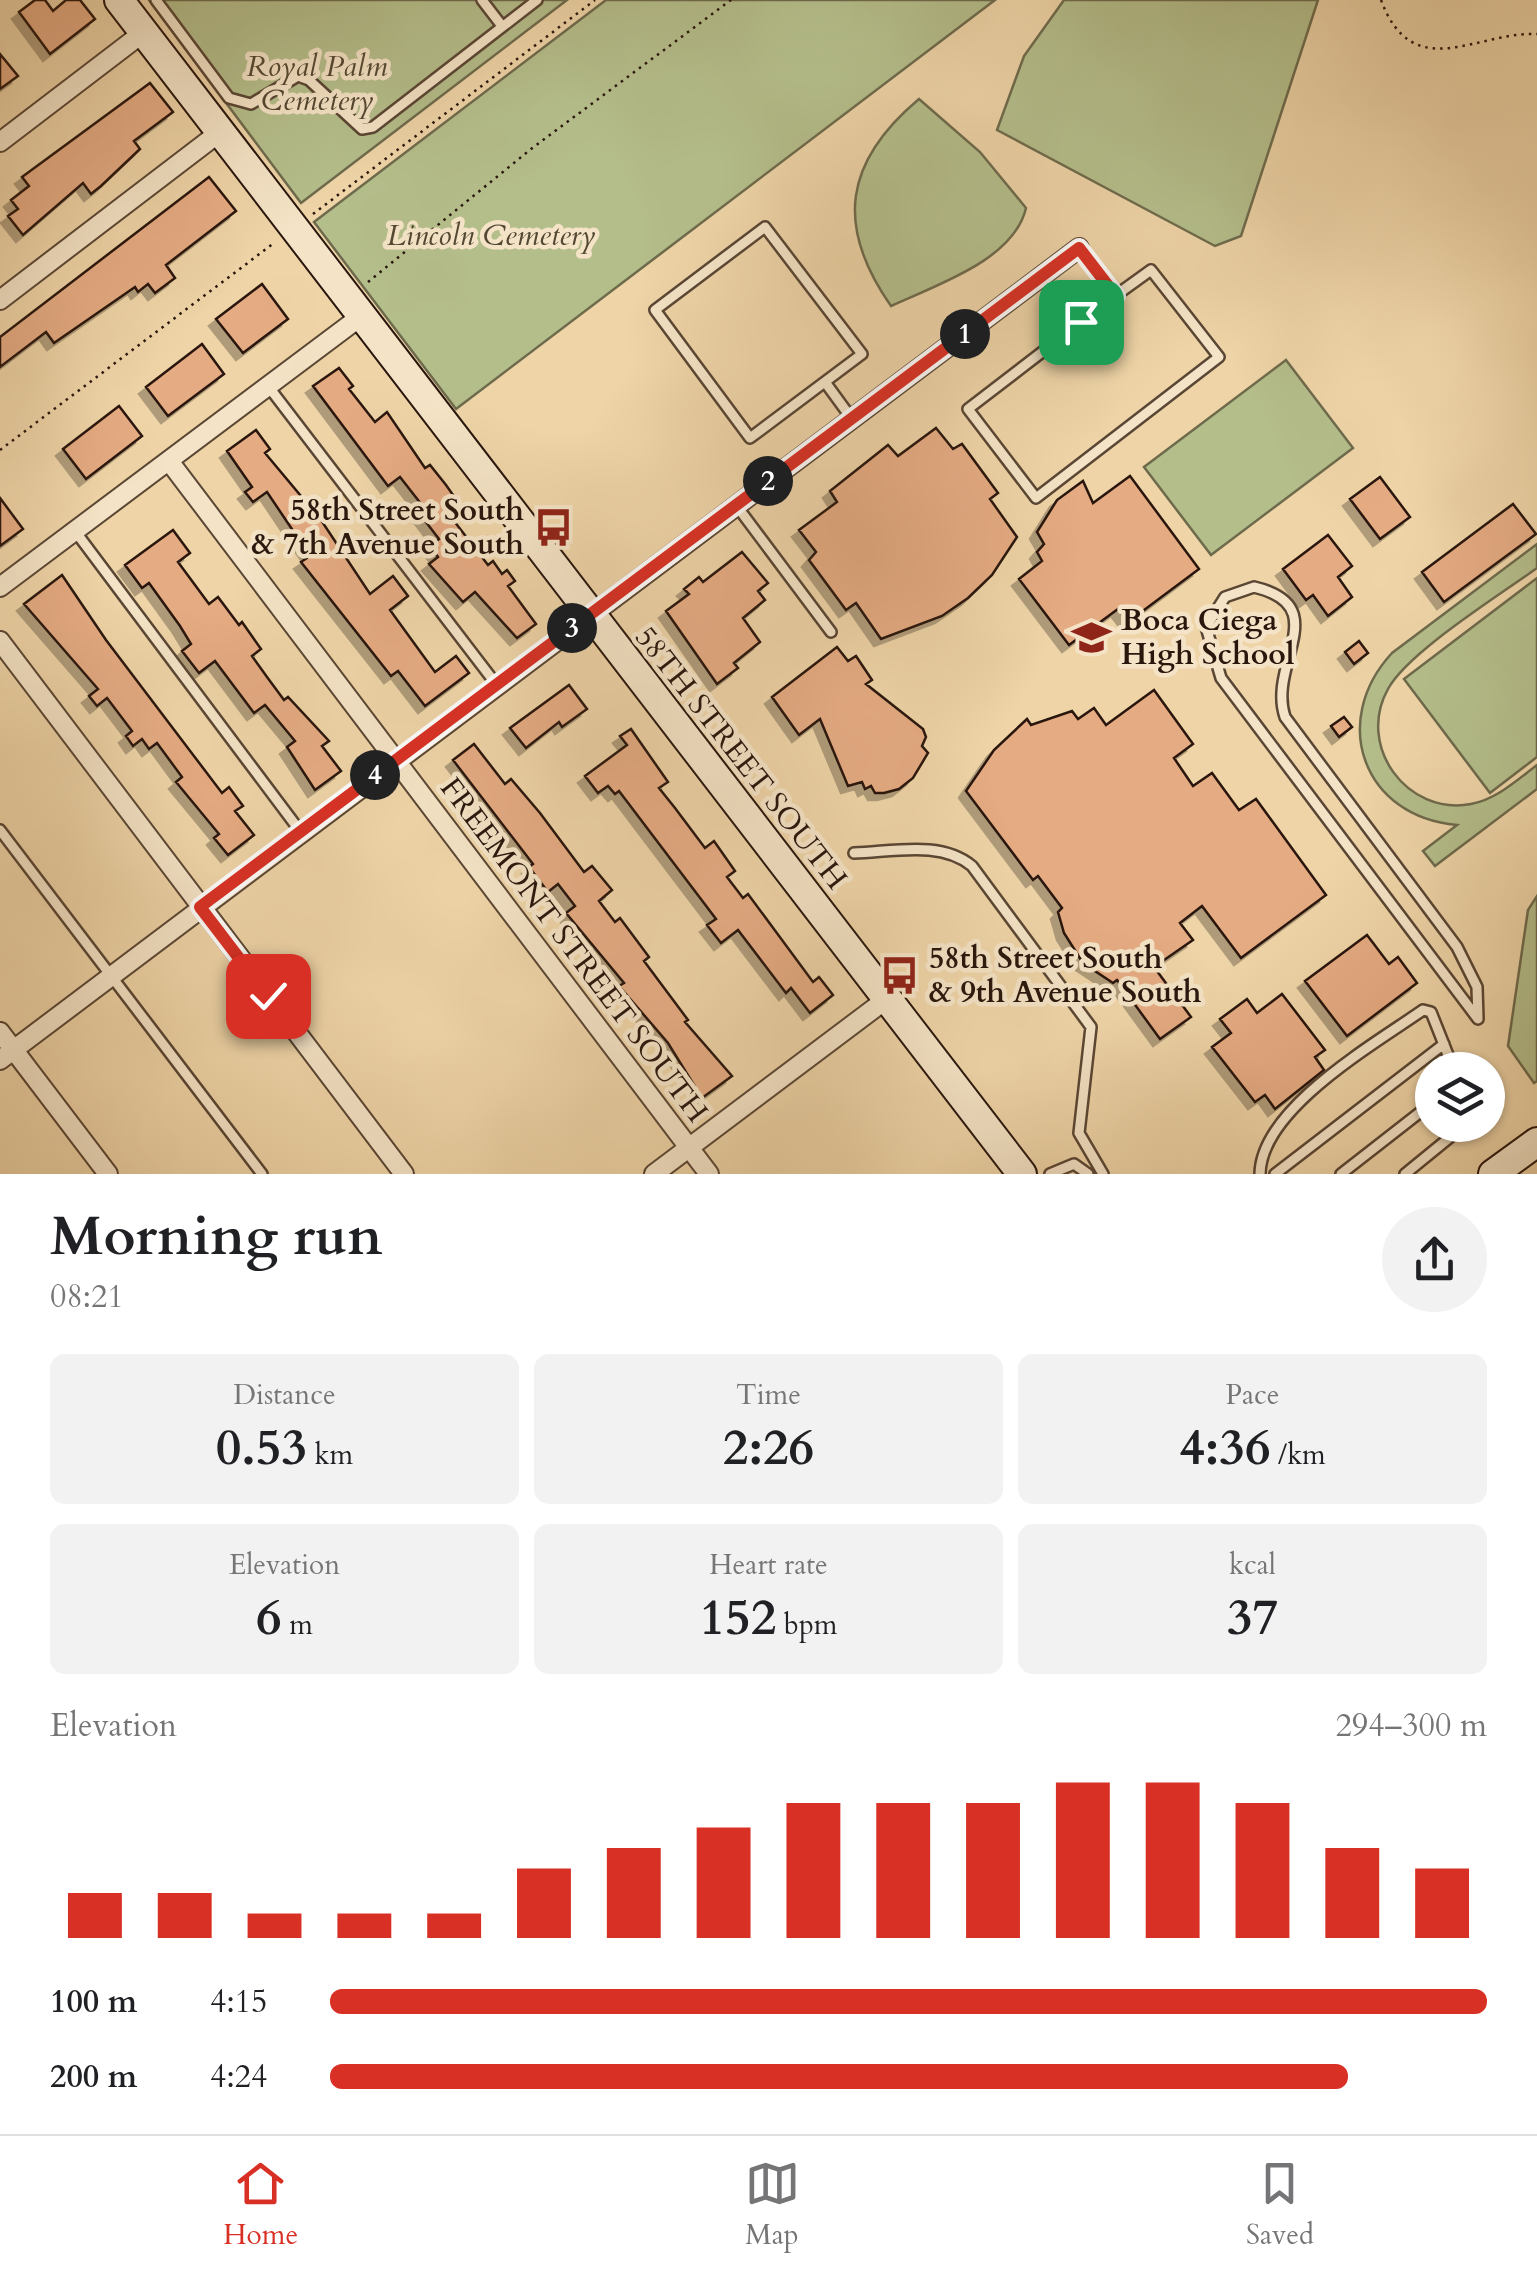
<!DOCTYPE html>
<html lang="en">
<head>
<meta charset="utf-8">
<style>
  body { margin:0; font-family:Cardo,serif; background:#f2f2f2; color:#202124; height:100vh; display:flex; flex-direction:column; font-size:38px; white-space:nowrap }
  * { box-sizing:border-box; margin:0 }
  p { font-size:32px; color:#757577 }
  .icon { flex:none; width:55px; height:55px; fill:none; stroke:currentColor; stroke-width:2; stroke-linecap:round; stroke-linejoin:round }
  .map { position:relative; height:1174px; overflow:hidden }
  .drawer { display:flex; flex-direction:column; background:#fff; flex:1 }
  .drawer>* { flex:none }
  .tools { position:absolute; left:1415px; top:1052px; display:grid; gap:20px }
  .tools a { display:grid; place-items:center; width:90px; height:90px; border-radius:50%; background:#fff; box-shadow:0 2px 8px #0004; font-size:50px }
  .pin { position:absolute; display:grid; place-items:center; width:85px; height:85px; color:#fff; margin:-42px; border-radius:20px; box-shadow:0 5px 15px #0006 }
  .km { position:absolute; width:50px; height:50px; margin:-25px; border-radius:50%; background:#222; color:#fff; font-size:28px; line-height:50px; text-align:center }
  .round { display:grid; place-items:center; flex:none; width:105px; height:105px; border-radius:52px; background:#f2f2f2 }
  .headline { display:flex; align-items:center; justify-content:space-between; height:170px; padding:0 50px }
  h1 { font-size:55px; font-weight:600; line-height:75px }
  .figures { display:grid; grid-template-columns:repeat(3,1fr); gap:15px; height:170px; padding:10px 50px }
  .figures div { display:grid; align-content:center; border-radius:15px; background:#f2f2f2; text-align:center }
  .figures b { font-size:50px; font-weight:600 }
  .figures small { font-size:28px; font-weight:400 }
  .figures p { font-size:28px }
  .chart { height:280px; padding:20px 50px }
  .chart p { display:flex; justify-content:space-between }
  .chart svg { width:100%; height:180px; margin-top:10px; stroke:#d93025; stroke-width:6 }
  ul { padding:0 50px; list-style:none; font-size:32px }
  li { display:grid; grid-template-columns:160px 120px 1fr; align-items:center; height:75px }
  li i { height:25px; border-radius:12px; background:#d93025 }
  .menu { display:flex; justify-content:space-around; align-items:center; height:140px; border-top:2px solid #e0e0e0; background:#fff; font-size:28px; color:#757577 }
  .menu a { display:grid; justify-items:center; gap:5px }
  .menu .current { color:#d93025 }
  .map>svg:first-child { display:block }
  .green { fill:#b4be8b; stroke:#6e6a4c; stroke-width:2.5 }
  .building { fill:#e5ab83; stroke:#29160d; stroke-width:2.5; filter:url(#shadow) }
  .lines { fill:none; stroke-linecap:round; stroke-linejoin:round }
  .lane-casing { stroke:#5a4634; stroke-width:14 }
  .street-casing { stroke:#5a4634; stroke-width:22 }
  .secondary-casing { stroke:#29160d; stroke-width:32 }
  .path { stroke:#29160d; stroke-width:2.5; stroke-dasharray:2.5 5; stroke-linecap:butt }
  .lane { stroke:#f4e3c6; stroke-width:9 }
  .street { stroke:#f4e3c6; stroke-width:18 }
  .secondary { stroke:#f4e3c6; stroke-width:28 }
  .route-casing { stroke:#fff; stroke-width:20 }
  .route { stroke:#d93025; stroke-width:12 }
  .labels { text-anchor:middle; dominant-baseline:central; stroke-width:9; stroke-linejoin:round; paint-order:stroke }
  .park-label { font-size:30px; font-style:italic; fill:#534833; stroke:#f4e3c6 }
  .poi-label { font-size:30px; font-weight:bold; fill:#29160d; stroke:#f4e3c6; text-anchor:start }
  .street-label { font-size:30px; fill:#29160d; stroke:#f4e3c6 }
</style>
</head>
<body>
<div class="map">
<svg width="1537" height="1174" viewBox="0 0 1537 1174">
  <defs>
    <filter id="shadow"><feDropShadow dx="-7" dy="7" stdDeviation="0" flood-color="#0004"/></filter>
  </defs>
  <rect width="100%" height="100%" fill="#eed4a7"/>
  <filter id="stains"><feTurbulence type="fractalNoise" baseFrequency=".002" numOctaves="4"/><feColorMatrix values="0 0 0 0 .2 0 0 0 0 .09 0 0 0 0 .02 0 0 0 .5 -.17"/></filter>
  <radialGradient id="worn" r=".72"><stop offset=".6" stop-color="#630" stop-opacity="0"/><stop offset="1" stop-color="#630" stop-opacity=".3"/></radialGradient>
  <path class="green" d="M 149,0 L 567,0 L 301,203 Z
    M 606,0 L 995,0 L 456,409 L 314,222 Z
    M 1064,0 L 1318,0 L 1241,236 L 1215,246 L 997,130 L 1024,56 Z
    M 919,99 L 980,152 L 1026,208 C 1014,260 936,285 891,306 C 835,226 844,162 919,99 Z
    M 1286,360 L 1353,448 L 1211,555 L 1144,467 Z
    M 1537,544 L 1537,568 C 1500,595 1408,652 1388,689 C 1356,746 1407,816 1471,804 C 1497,799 1517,780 1537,765 L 1537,789 L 1435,866 L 1423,851 L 1457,825 C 1363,817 1329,721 1392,653 Z
    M 1537,578 L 1537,757 L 1490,793 L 1404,679 Z
    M 1537,896 L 1537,1081 L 1534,1083 L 1508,1046 L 1528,910 Z"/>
  <path class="building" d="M 35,0 L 45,0 L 53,11 L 66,0 L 80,0 L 95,19 L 50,54 L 19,12 Z
    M 0,54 L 18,76 L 0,89 Z
    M 150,83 L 173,112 L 134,141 L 140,149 L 101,186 L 91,194 L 83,183 L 23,235 L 8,216 L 18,209 L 11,200 L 29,186 L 22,177 Z
    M 209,177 L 236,211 L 166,265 L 175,278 L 155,293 L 148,284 L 138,292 L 135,287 L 54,343 L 46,332 L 0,367 L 0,337 Z
    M 262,284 L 288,319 L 243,353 L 216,319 Z
    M 202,344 L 224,374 L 168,416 L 146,387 Z
    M 339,368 L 353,386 L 349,389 L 375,422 L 387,412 L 425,468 L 430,465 L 446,485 L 465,512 L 454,521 L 488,565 L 493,561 L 502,574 L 507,570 L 515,581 L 508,586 L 536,624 L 517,638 L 475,592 L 463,602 L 429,564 L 438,557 L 430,546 L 439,539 L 419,513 L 425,509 L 400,477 L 388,486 L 313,386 Z
    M 119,406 L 142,436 L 86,479 L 63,449 Z
    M 936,428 L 953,449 L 962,444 L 998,493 L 990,499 L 1017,537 L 992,575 L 968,598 L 942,616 L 881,639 L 856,603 L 846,610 L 809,560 L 816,552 L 799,530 L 837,502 L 830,491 L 888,445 L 898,456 Z
    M 256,430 L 270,449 L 265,453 L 321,520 L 370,594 L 393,576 L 408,596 L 390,610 L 435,672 L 456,656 L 469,673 L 425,706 L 398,671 L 391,676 L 301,562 L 310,556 L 267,492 L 253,502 L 245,492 L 252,487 L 227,451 Z
    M 1130,476 L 1199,569 L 1128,622 L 1118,609 L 1069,645 L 1019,579 L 1042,561 L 1037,552 L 1044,544 L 1037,532 L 1057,500 L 1083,481 L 1093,503 Z
    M 1380,477 L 1410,517 L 1380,539 L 1350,499 Z
    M 0,498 L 23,529 L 0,546 Z
    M 1513,504 L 1536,534 L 1444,602 L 1422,572 Z
    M 173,530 L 190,553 L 178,562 L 209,604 L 218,597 L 239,625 L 242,622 L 261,649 L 252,656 L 267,677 L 284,700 L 288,697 L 329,741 L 322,746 L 341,771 L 315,790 L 287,747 L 295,741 L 265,705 L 254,713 L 215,661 L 199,673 L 182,651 L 191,644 L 180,626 L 149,583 L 142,588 L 125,565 Z
    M 1328,535 L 1352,566 L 1338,577 L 1352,597 L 1328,616 L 1313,595 L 1306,600 L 1283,569 Z
    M 742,552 L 768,583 L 758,591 L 765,600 L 743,618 L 760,642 L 734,663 L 738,668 L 717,684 L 666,611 L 689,594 L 684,589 L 699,577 L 703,582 Z
    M 62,575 L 106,640 L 222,793 L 229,787 L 243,806 L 235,811 L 254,835 L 228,855 L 214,838 L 219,834 L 176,782 L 182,777 L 157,743 L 149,749 L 142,739 L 133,746 L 126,736 L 132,731 L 107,698 L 97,706 L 89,696 L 98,689 L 24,604 Z
    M 1359,641 L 1368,653 L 1354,664 L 1345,652 Z
    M 837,647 L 848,661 L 856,656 L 872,680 L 866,684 L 923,729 L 926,737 L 922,746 L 928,753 L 913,778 L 899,789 L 884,793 L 875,793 L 871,786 L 865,789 L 862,782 L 848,786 L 820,719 L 799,735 L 772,697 Z
    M 569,685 L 587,709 L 562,727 L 559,722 L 526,748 L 510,728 Z
    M 1154,690 L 1193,744 L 1174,758 L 1193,786 L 1212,773 L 1239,810 L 1256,799 L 1326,895 L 1241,958 L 1202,906 L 1180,923 L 1193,940 L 1154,967 L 1191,1017 L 1160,1039 L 1117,980 L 1113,983 L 1083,963 L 1064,933 L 1058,912 L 1062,908 L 1038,876 L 1033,880 L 966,791 L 994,750 L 1027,719 L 1031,725 L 1072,711 L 1078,719 L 1094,708 L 1106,725 Z
    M 1344,717 L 1352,727 L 1339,737 L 1331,726 Z
    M 631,729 L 668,782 L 659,788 L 675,808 L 705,848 L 714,841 L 735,871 L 727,877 L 743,898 L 748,894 L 813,982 L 819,977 L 833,995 L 810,1013 L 791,988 L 786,993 L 738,930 L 721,943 L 707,925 L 716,919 L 619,791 L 615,794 L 608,786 L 598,793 L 585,776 L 627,745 L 620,736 Z
    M 474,744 L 505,784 L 511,779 L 540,813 L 584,872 L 592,866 L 612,890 L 599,901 L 615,922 L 620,918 L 649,957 L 644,961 L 688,1020 L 685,1022 L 732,1076 L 702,1098 L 668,1043 L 619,986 L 624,983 L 566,913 L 575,906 L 558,884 L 548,892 L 529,867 L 533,864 L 453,760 Z
    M 1367,935 L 1389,964 L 1398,957 L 1417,983 L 1347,1036 L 1305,981 Z
    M 1282,994 L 1325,1050 L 1315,1057 L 1324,1070 L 1275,1109 L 1265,1095 L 1255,1102 L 1212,1047 L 1231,1033 L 1220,1019 L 1247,999 L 1257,1013 Z"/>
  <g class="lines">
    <defs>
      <path id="lane" d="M 156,0 L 229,98 L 251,104 L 298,76 L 309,80 L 362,129 L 373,127 L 537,0
        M 482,0 L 502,26
        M 765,227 L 862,354 L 750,438 L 655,310 Z
        M 1079,248 L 1115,296 L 1151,270 L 1219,357 L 1036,498 L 968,409 L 1115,296
        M 825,382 L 852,419
        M 268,386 L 496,684
        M 736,505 L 831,632
        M 75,531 L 300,831
        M 1254,587 C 1335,606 1267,664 1285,717 L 1457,947 L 1477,987 L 1478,1019 L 1221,678 L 1206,627 L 1225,597 Z
        M 0,830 L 262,1174
        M 854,853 C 892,852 941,840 972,866 L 1091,1027 L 1079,1133 L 1103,1174
        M 1050,1174 L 1074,1164 L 1088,1174
        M 1260,1174 C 1261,1109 1373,1045 1423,1010 L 1431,1012 L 1454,1070
        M 1275,1174 L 1444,1044
        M 1341,1174 L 1432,1103
        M 1405,1174 L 1465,1125"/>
      <path id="street" d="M 0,142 L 144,32
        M 0,300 L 220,132
        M 169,461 L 709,1174
        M 0,587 L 360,317
        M 0,641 L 404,1174
        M 0,1032 L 108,1174
        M 0,1060 L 1079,248
        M 654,1174 L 888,998"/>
      <path id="secondary" d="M 119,0 L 1022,1174
        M 1493,1174 L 1537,1142"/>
    </defs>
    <use href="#lane" class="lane-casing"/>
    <use href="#street" class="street-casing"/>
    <use href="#secondary" class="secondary-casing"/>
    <path class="path" d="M 1381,0 C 1413,86 1477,31 1537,34
      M 313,214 L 595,0
      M 368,282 L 531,149 L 731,0
      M 0,450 L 274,243"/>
    <use href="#lane" class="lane"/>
    <use href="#street" class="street"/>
    <use href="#secondary" class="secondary"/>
  </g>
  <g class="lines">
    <defs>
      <path id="route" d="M 268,996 L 200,907 L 1079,248 L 1116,296 L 1081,322"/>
    </defs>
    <use href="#route" class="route-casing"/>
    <use href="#route" class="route"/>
  </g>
  <defs>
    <symbol id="bus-bare" viewBox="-9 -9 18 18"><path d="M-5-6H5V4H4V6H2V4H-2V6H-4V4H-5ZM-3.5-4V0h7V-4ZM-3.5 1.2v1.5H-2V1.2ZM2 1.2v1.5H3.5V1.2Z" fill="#8f2418" stroke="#f4e3c6" stroke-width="2.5" paint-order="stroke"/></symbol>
    <symbol id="school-bare" viewBox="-9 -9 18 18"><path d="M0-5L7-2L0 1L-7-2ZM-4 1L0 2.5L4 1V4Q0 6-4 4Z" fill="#8f2418" stroke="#f4e3c6" stroke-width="2.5" paint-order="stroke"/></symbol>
  </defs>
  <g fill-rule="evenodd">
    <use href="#bus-bare" x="526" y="500" width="55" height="55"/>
    <use href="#school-bare" x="1064" y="610" width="55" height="55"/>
    <use href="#bus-bare" x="872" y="948" width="55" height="55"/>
  </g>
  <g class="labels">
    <g class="park-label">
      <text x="317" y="66">Royal Palm<tspan x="317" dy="34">Cemetery</tspan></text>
      <text x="491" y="235">Lincoln Cemetery</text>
    </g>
    <g class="poi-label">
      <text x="524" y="510" text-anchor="end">58th Street South<tspan x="524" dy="34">&amp; 7th Avenue South</tspan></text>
      <text x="1121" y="620">Boca Ciega<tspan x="1121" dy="34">High School</tspan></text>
      <text x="929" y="958">58th Street South<tspan x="929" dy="34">&amp; 9th Avenue South</tspan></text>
    </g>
    <g class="street-label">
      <text transform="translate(741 758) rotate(52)">58TH STREET SOUTH</text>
      <text transform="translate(574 950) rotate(53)">FREEMONT STREET SOUTH</text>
    </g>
  </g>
  <rect width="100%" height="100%" filter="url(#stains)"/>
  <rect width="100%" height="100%" fill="url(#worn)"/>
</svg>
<div class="tools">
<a><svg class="icon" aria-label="layers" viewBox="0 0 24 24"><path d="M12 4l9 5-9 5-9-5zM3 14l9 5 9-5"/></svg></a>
</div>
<div class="pin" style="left:1081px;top:322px;background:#1e9e55"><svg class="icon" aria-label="arrive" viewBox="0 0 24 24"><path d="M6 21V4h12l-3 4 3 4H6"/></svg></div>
<div class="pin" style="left:268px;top:996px;background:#d93025"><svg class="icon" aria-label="check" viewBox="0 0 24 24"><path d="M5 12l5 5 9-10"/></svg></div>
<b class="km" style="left:965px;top:334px">1</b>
<b class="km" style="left:768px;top:481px">2</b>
<b class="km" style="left:572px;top:628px">3</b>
<b class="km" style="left:375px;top:775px">4</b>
</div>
<section class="drawer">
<div class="headline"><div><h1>Morning run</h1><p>08:21</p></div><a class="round"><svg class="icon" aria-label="share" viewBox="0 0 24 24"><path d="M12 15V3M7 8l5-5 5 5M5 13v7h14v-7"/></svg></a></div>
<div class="figures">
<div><p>Distance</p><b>0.53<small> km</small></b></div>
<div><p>Time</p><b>2:26</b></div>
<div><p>Pace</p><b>4:36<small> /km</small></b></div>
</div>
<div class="figures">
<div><p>Elevation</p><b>6<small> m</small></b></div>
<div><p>Heart rate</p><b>152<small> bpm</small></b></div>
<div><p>kcal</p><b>37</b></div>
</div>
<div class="chart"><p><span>Elevation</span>294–300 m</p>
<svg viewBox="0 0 160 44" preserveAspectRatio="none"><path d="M5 44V33M15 44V33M25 44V38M35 44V38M45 44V38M55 44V27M65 44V22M75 44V17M85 44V11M95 44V11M105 44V11M115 44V6M125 44V6M135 44V11M145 44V22M155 44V27"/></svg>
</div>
<ul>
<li><b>100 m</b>4:15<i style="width:100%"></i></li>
<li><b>200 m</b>4:24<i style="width:88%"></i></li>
</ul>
</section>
<nav class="menu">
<a class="current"><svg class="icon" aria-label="home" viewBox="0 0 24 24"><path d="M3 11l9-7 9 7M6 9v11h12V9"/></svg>Home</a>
<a><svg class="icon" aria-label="map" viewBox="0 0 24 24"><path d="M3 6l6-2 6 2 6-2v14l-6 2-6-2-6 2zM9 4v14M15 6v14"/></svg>Map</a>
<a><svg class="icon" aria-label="saved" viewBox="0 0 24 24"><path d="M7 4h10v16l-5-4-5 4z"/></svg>Saved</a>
</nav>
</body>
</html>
